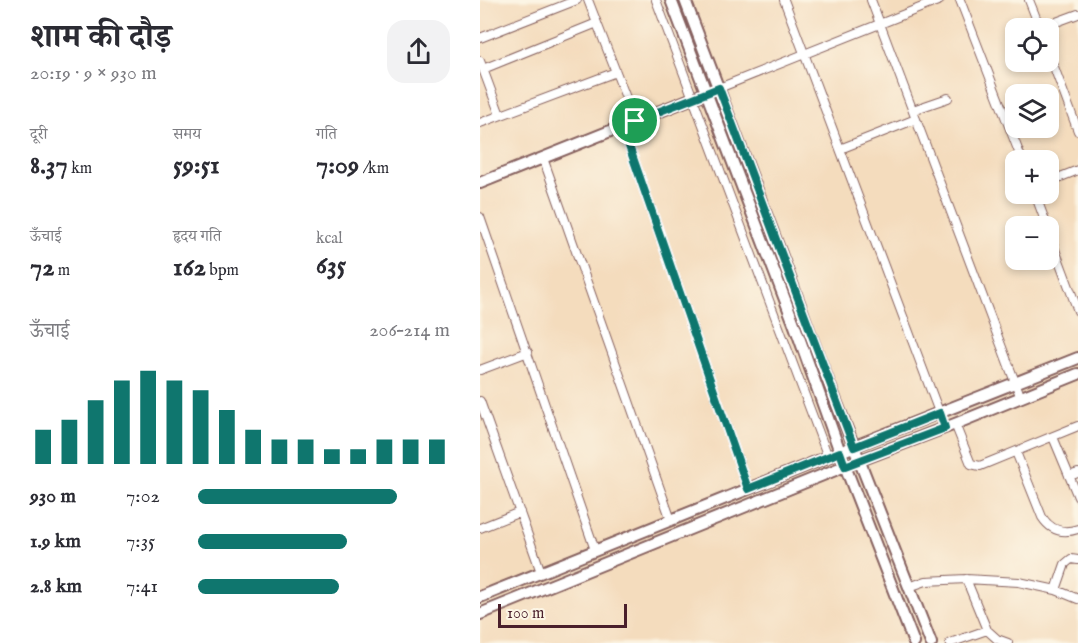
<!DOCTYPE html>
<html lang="hi">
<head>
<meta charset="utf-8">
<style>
  body { margin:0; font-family:"IM FELL English","Noto Serif Devanagari",serif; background:#f2f2f3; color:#2b2b33; height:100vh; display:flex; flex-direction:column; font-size:22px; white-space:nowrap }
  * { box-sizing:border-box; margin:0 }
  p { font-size:20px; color:#7c7c81 }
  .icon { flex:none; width:33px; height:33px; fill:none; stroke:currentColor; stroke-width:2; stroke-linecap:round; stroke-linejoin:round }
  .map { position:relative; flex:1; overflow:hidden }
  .details { display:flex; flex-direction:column; background:#fff; width:480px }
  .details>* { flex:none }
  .controls { position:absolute; left:525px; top:18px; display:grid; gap:12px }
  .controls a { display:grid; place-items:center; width:54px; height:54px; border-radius:12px; background:#fff; box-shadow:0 3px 9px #0003; font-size:30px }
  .scale { position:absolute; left:18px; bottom:15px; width:129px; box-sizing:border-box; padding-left:6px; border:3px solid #4a1f2b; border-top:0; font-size:16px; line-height:21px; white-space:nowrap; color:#4a1f2b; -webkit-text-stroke:4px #fcf5e5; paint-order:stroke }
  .pin { position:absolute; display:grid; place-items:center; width:51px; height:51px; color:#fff; margin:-26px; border:3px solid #fff; border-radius:50%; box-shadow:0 2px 6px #0007 }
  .round { display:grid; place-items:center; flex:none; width:63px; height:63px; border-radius:18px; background:#f2f2f3 }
  .summary { display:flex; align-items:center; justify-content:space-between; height:102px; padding:0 30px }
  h1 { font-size:33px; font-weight:700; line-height:45px }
  .figures { display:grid; grid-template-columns:repeat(3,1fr); gap:9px; height:102px; padding:6px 30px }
  .figures div { display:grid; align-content:center }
  .figures b { font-size:26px; font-weight:700 }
  .figures small { font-size:16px; font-weight:400 }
  .figures p { font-size:16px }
  .chart { height:168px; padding:12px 30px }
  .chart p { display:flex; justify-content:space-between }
  .chart svg { width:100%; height:108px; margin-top:6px; stroke:#0f766e; stroke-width:6 }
  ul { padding:0 30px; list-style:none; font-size:20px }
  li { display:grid; grid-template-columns:96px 72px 1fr; align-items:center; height:45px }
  li i { height:15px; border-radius:8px; background:#0f766e }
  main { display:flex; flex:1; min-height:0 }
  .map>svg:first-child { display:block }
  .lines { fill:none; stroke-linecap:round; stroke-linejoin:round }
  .street-casing { stroke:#86615e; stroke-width:10 }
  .secondary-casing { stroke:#86615e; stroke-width:14 }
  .street { stroke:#fff; stroke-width:8 }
  .secondary { stroke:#fff; stroke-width:10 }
  .route-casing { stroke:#fff; stroke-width:12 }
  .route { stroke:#0f766e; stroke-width:8 }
</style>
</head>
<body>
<main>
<section class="details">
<div class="summary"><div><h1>शाम की दौड़</h1><p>20:19 · 9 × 930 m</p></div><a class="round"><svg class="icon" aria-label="share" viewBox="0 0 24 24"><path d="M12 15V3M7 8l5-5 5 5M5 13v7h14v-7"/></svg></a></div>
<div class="figures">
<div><p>दूरी</p><b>8.37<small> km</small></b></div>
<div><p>समय</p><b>59:51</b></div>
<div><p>गति</p><b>7:09<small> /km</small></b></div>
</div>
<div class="figures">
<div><p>ऊँचाई</p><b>72<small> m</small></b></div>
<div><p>हृदय गति</p><b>162<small> bpm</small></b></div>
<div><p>kcal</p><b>635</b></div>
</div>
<div class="chart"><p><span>ऊँचाई</span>206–214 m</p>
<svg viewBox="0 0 160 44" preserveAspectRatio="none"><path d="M5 44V30M15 44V26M25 44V18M35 44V10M45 44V6M55 44V10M65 44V14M75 44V22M85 44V30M95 44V34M105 44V34M115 44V38M125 44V38M135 44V34M145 44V34M155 44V34"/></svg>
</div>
<ul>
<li><b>930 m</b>7:02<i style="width:79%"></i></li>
<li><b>1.9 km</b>7:35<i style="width:59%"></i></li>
<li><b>2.8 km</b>7:41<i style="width:56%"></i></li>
</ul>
</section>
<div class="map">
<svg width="598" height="643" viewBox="0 0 598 643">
  <rect width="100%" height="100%" fill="#fcf5e5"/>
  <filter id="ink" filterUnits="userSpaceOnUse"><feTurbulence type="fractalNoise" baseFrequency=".0167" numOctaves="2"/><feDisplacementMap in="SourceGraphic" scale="12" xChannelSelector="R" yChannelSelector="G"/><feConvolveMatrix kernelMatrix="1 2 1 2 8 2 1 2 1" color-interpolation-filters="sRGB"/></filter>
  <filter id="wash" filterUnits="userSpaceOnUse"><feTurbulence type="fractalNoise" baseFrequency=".008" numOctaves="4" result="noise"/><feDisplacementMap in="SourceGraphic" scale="24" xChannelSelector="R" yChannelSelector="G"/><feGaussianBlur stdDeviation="1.35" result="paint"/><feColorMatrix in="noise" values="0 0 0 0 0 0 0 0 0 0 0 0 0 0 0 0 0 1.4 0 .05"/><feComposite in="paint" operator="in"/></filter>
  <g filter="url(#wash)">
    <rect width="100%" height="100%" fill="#f4dcbd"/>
  </g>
  <g filter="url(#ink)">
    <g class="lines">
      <defs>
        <path id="street" d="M 108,0 L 155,121
          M 176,0 L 348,457
          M 304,0 L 465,428
          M 391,0 L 541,398
          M 480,0 L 542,160
          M 549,0 L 560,28
          M 560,28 L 598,14
          M 0,38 L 97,0
          M 568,51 L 598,131
          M 0,61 L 20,115
          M 3,69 L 117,23
          M 239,88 L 460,0
          M 433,110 L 468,98
          M 0,123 L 136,72
          M 142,126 L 268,489
          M 360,149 L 436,119
          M 63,158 L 191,520
          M 568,182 L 598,170
          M 555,194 L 567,226
          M 0,217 L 115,550
          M 568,231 L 598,311
          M 0,370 L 48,352
          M 0,401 L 61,572
          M 475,424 L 491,464 L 500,466 L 598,426
          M 573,437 L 598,497
          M 536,452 L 562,517 C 571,531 583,534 598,529
          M 589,476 L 598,473
          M 0,528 L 40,512
          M 486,579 L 507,630 L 517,639 L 528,643
          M 429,587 L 446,581 L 486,579 L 539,582 L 576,590 L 598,599
          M 576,590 L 585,564 L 591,559 L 598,560
          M 470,643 L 507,630"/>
        <path id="secondary" d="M 191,0 L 315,326 L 365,466 L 434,643
          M 205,0 L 306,267 L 338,355 L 451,643
          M 0,183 L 233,90
          M 0,597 L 360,452 L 598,358
          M 0,614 L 365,466 L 475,424 L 598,374"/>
      </defs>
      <use href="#street" class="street-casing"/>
      <use href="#secondary" class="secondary-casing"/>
      <use href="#street" class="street"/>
      <use href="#secondary" class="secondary"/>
    </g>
  </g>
  <g class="lines" filter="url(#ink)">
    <defs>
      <path id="route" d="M 239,88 L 374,447 L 460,413 L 465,428 L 365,466 L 360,452 L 268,489 L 142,126 Z"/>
    </defs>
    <use href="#route" class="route-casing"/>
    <use href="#route" class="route"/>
  </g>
</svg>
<div class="controls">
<a><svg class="icon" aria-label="locate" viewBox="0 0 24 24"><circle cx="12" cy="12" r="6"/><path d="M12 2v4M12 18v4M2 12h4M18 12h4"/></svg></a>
<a><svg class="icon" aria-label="layers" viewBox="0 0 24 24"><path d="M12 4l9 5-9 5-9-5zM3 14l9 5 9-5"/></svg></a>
<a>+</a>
<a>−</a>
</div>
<div class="scale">100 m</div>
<div class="pin" style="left:155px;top:121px;background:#1e9e55"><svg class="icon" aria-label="arrive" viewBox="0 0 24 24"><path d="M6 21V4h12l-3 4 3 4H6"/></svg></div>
</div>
</main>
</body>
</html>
